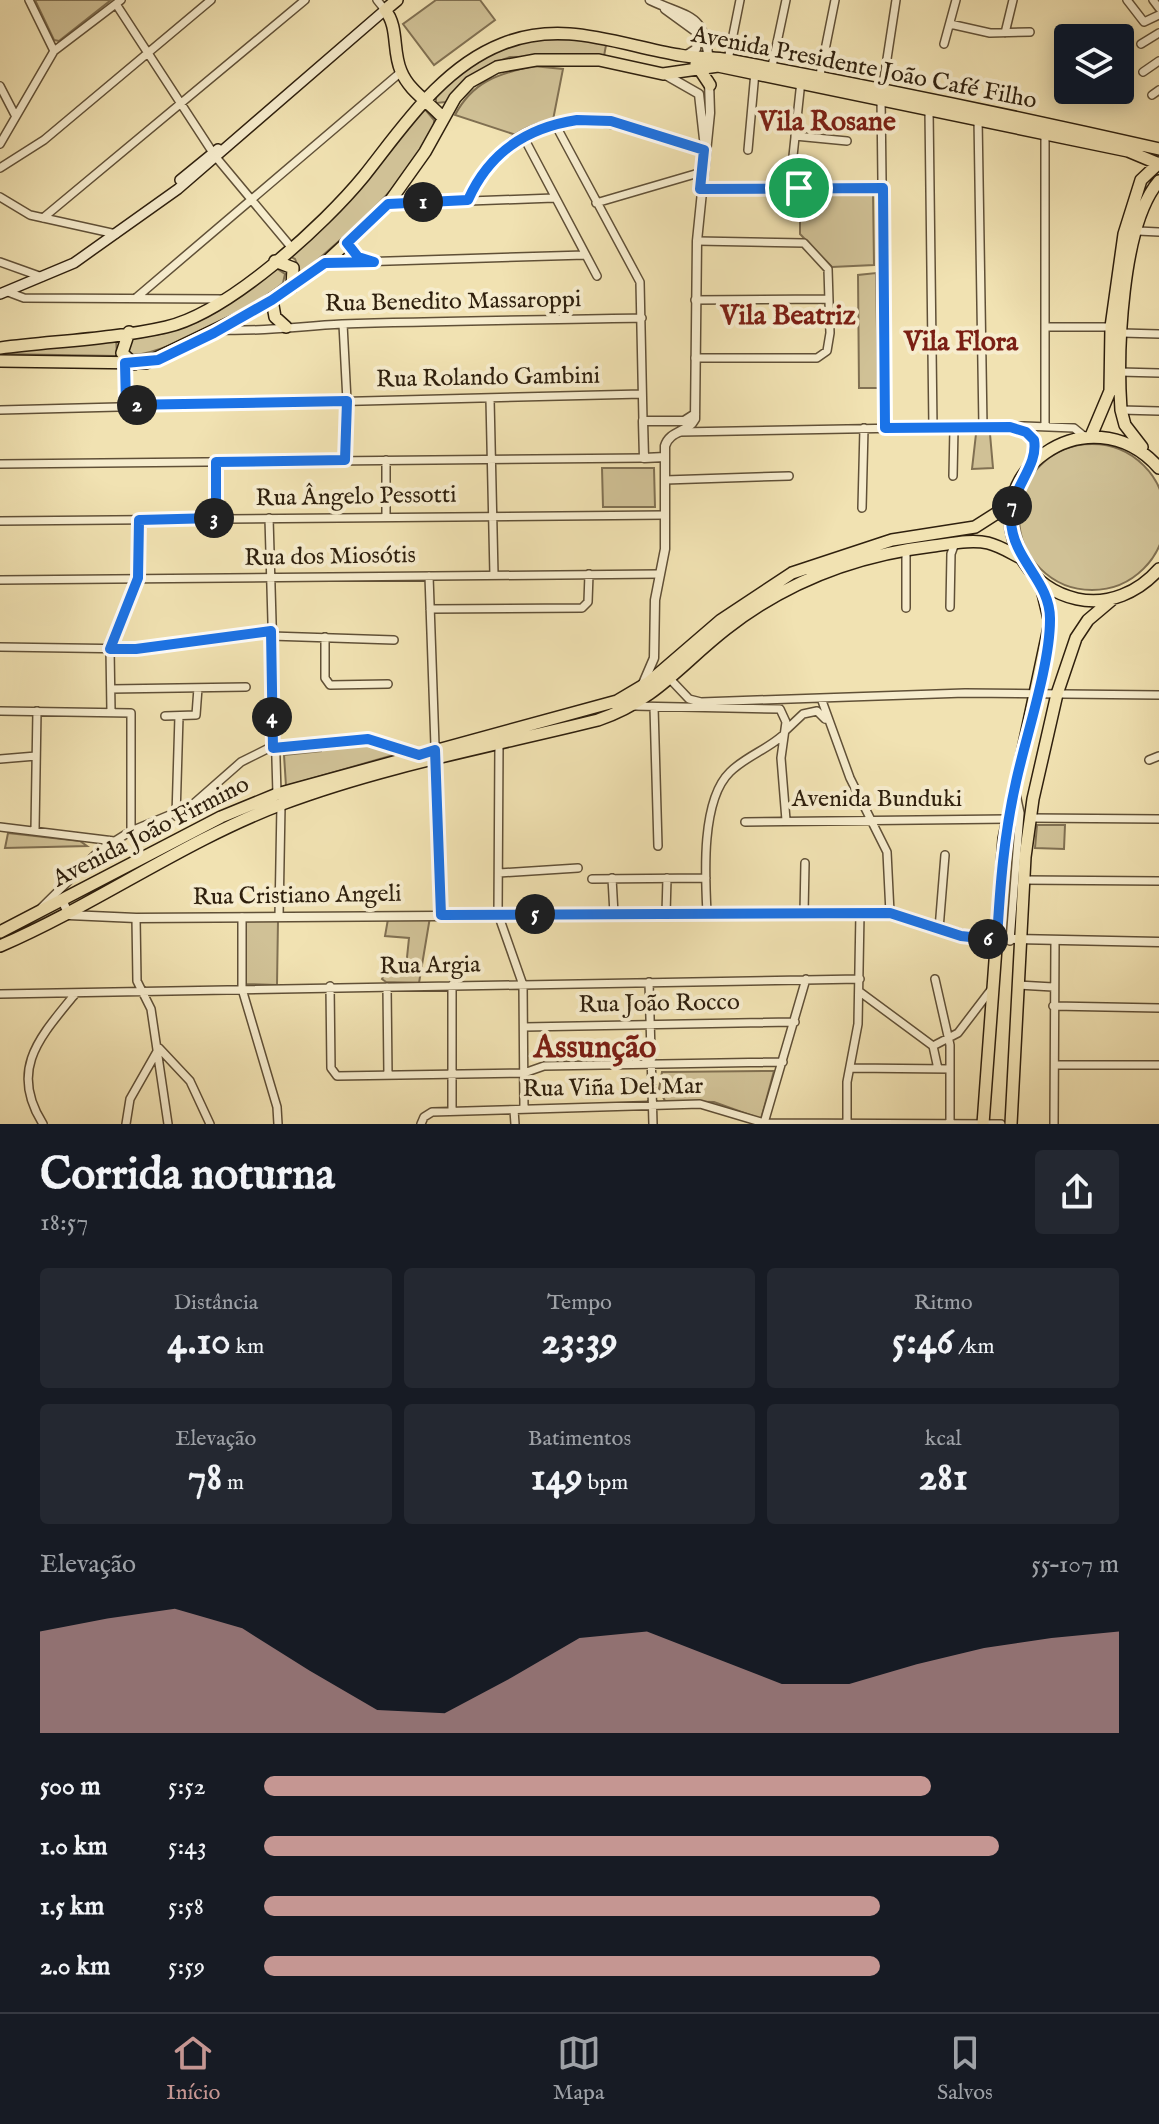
<!DOCTYPE html>
<html lang="pt">
<head>
<meta charset="utf-8">
<style>
  body { margin:0; font-family:"IM FELL English",serif; background:#242831; color:#f1f3f6; height:100vh; display:flex; flex-direction:column; font-size:30px; white-space:nowrap }
  * { box-sizing:border-box; margin:0 }
  p { font-size:26px; color:#9ea1a6 }
  .icon { flex:none; width:44px; height:44px; fill:none; stroke:currentColor; stroke-width:2; stroke-linecap:round; stroke-linejoin:round }
  .map { position:relative; height:1124px; overflow:hidden }
  .drawer { display:flex; flex-direction:column; background:#171b24; flex:1 }
  .drawer>* { flex:none }
  .controls { position:absolute; left:1054px; top:24px; display:grid; gap:16px }
  .controls a { display:grid; place-items:center; width:80px; height:80px; border-radius:8px; background:#171b24; box-shadow:0 4px 20px #0003; font-size:40px }
  .pin { position:absolute; display:grid; place-items:center; width:68px; height:68px; color:#fff; margin:-34px; border:4px solid #fff; border-radius:50%; box-shadow:0 2px 8px #0007 }
  .km { position:absolute; width:40px; height:40px; margin:-20px; border-radius:50%; background:#222; color:#fff; font-size:22px; line-height:40px; text-align:center }
  .round { display:grid; place-items:center; flex:none; width:84px; height:84px; border-radius:8px; background:#242831 }
  .head { display:flex; align-items:center; justify-content:space-between; height:136px; padding:0 40px }
  h1 { font-size:44px; font-weight:700; line-height:60px }
  .stats { display:grid; grid-template-columns:repeat(3,1fr); gap:12px; height:136px; padding:8px 40px }
  .stats div { display:grid; align-content:center; border-radius:8px; background:#242831; text-align:center }
  .stats b { font-size:40px; font-weight:700 }
  .stats small { font-size:22px; font-weight:400 }
  .stats p { font-size:22px }
  .chart { height:224px; padding:16px 40px }
  .chart p { display:flex; justify-content:space-between }
  .chart svg { width:100%; height:144px; margin-top:8px; fill:#c59692; opacity:.7 }
  ul { padding:0 40px; list-style:none; font-size:26px }
  li { display:grid; grid-template-columns:128px 96px 1fr; align-items:center; height:60px }
  li i { height:20px; border-radius:10px; background:#c59692 }
  .tabs { display:flex; justify-content:space-around; align-items:center; height:112px; border-top:2px solid #363941; background:#171b24; font-size:22px; color:#9ea1a6 }
  .tabs a { display:grid; justify-items:center; gap:4px }
  .tabs .active { color:#c59692 }
  .map>svg:first-child { display:block }
  .green { fill:#d0c196; stroke:#807052; stroke-width:2 }
  .lines { fill:none; stroke-linecap:round; stroke-linejoin:round }
  .minor-casing { stroke:#605037; stroke-width:10 }
  .tertiary-casing { stroke:#605037; stroke-width:11 }
  .secondary-casing { stroke:#2f200e; stroke-width:12 }
  .primary-casing { stroke:#2f200e; stroke-width:14 }
  .minor { stroke:#f6eccd; stroke-width:7 }
  .tertiary { stroke:#f6eccd; stroke-width:8 }
  .secondary { stroke:#f6eccd; stroke-width:9 }
  .primary { stroke:#f1e2b2; stroke-width:11 }
  .route-casing { stroke:#fff; stroke-width:16 }
  .route { stroke:#1a73e8; stroke-width:10 }
  .labels { text-anchor:middle; dominant-baseline:central; stroke-width:8; stroke-linejoin:round; paint-order:stroke }
  .street-label { font-size:24px; fill:#2f200e; stroke:#f6eccd }
  .quarter-label { font-size:28px; font-weight:bold; fill:#7a1f14; stroke:#f6eccd }
  .district-label { font-size:32px; font-weight:bold; fill:#7a1f14; stroke:#f6eccd }
</style>
</head>
<body>
<div class="map">
<svg width="1159" height="1124" viewBox="0 0 1159 1124">
  <rect width="100%" height="100%" fill="#f1e2b2"/>
  <filter id="stains"><feTurbulence type="fractalNoise" baseFrequency=".0025" numOctaves="4"/><feColorMatrix values="0 0 0 0 .2 0 0 0 0 .09 0 0 0 0 .02 0 0 0 .5 -.17"/></filter>
  <radialGradient id="worn" r=".72"><stop offset=".6" stop-color="#630" stop-opacity="0"/><stop offset="1" stop-color="#630" stop-opacity=".3"/></radialGradient>
  <path class="green" d="M 35,0 L 111,0 L 59,41 L 54,40 Z
    M 436,0 L 480,0 L 495,20 L 434,65 L 403,24 Z
    M 540,39 L 607,40 L 604,56 L 510,57 L 497,62 L 446,102 L 436,103 L 436,94 C 476,61 487,47 540,39 Z
    M 533,66 L 563,69 L 553,120 L 516,135 L 455,115 C 473,81 498,74 533,66 Z
    M 424,108 L 434,120 C 436,159 332,248 301,274 L 295,259 L 289,256 Z
    M 800,191 L 873,192 L 874,265 L 832,267 L 800,234 Z
    M 276,268 L 285,274 L 283,283 C 263,302 153,362 128,354 L 127,342 L 131,339 L 165,333 Z
    M 876,273 L 878,388 L 859,388 L 858,275 Z
    M 116,337 L 117,356 L 0,354 L 0,349 Z
    M 976,434 L 990,434 L 993,468 L 972,469 Z
    M1019 517a73 73 0 1 1 146 0a73 73 0 1 1-146 0Z
    M 602,468 L 654,468 L 655,507 L 603,507 Z
    M 367,743 L 404,752 L 286,786 L 284,755 L 321,751 L 321,746 Z
    M 1037,825 L 1065,825 L 1064,849 L 1035,848 Z
    M 8,833 L 80,841 L 87,846 L 5,848 Z
    M 430,917 L 419,983 L 386,982 L 382,979 L 386,971 L 398,972 L 406,967 L 409,938 L 385,936 L 388,919 Z
    M 246,920 L 278,920 L 277,985 L 245,984 Z
    M 774,1071 L 761,1119 L 714,1102 L 665,1101 L 659,1089 L 662,1072 Z"/>
  <g class="lines">
    <defs>
      <path id="minor" d="M 29,0 L 54,51
        M 377,0 L 385,10
        M 1127,0 L 1144,22 L 1159,15
        M 1153,0 L 1159,8
        M 116,4 L 215,156 L 291,247
        M 950,24 L 990,33 L 1030,32
        M 1005,33 L 1013,0
        M 944,44 L 956,0
        M 1141,44 L 1159,33
        M 728,60 L 740,0
        M 771,71 L 786,0
        M 1143,72 L 1159,61
        M 819,80 L 835,0
        M 0,86 L 15,115
        M 1152,95 L 1159,90
        M 929,110 L 933,428
        M 978,118 L 983,427
        M 555,124 L 640,282 L 643,421
        M 1045,133 L 1045,427
        M 523,136 L 597,276
        M 795,136 L 847,141
        M 0,144 L 54,51 L 121,0
        M 748,150 L 755,72
        M 0,168 L 44,140 L 211,0
        M 799,188 L 793,156 L 801,81
        M 700,189 L 883,188
        M 0,197 L 30,215 L 116,234
        M 468,200 C 519,87 612,120 704,150
        M 596,203 L 702,172
        M 388,204 L 554,198
        M 43,218 L 305,0
        M 1138,231 L 1159,232
        M 347,243 L 354,253 L 368,260
        M 0,262 L 42,277
        M 325,263 L 585,255
        M 8,292 L 24,298 L 224,299
        M 137,297 L 401,72
        M 695,300 L 829,299
        M 343,324 L 347,401 L 345,460
        M 1045,327 L 1111,327
        M 221,330 C 262,332 301,326 342,324 C 442,321 542,320 642,318
        M 1122,333 L 1159,334
        M 695,358 L 817,358 L 827,351 L 830,333 L 828,269 L 804,243 L 697,241
        M 125,363 L 126,405
        M 1120,372 L 1159,373
        M 490,399 L 494,575
        M 0,410 L 642,394
        M 1121,410 L 1159,411
        M 885,428 L 881,98 L 896,0
        M 1016,429 L 1034,440 L 1034,462
        M 680,432 L 1024,426 L 1074,428 L 1085,437
        M 216,462 L 216,518
        M 0,464 L 644,458
        M 953,476 L 954,428
        M 665,480 L 789,476
        M 862,508 L 864,428
        M 386,517 L 386,460
        M 269,518 L 277,794
        M 0,521 L 665,515
        M 906,549 L 906,608
        M 429,576 L 441,915
        M 0,580 L 660,574
        M 950,607 L 951,554 L 955,543
        M 430,609 L 582,608 L 588,602 L 589,574
        M 271,636 L 394,640
        M 325,637 L 325,678 L 330,685 L 388,684
        M 0,647 L 136,649 L 271,631
        M 671,680 L 689,699 L 701,702 L 965,693 L 1159,695
        M 111,689 L 246,687
        M 821,698 L 850,778 L 887,852 L 890,913
        M 634,706 L 780,709 L 786,722 L 781,758 L 786,820
        M 654,707 L 658,846
        M 0,711 L 131,713 L 131,831
        M 111,711 L 110,649 L 138,578 L 139,520
        M 165,716 L 196,715 L 198,688
        M 785,731 L 803,714 L 817,711 L 825,719
        M 499,744 L 498,914 L 523,985 L 524,1109
        M 0,759 L 36,756
        M 1149,760 L 1159,756
        M 176,816 L 179,716
        M 1029,818 L 1159,819
        M 745,822 L 1008,819
        M 0,827 L 114,841
        M 35,830 L 37,711
        M 499,873 L 578,868
        M 612,878 L 614,914
        M 592,879 L 706,878
        M 1023,880 L 1159,881
        M 42,907 L 99,851 L 131,831 L 191,806 L 241,762 L 267,749 L 368,739 L 419,755
        M 707,913 C 705,875 701,800 730,772 C 745,757 766,750 782,736
        M 804,913 L 805,863
        M 666,914 L 667,878
        M 279,916 L 281,805
        M 242,917 L 242,989 L 277,1107 L 278,1124
        M 136,918 L 137,981 L 151,1009 L 168,1124
        M 939,929 L 945,855
        M 1010,941 L 1020,813 L 1016,794
        M 935,979 L 950,1045 L 950,1123
        M 649,982 L 653,1124
        M 452,985 L 452,1111
        M 1018,985 L 1053,987
        M 330,986 L 331,1068 L 337,1076 L 524,1073 L 544,1066 L 783,1062
        M 387,987 L 388,1075
        M 860,992 L 933,1046
        M 0,994 L 860,979
        M 1053,1006 L 1159,1008
        M 525,1027 L 795,1022
        M 933,1046 L 958,1033 L 990,991
        M 933,1046 L 938,1069
        M 1055,1065 L 1159,1065
        M 850,1068 L 950,1069
        M 514,1110 L 515,1124
        M 764,1123 L 806,979
        M 43,1124 C 8,1069 41,1036 75,994
        M 126,1124 L 130,1099 L 159,1048 L 190,1081 L 210,1124
        M 421,1124 L 424,1117 L 432,1112 L 700,1104 L 764,1123 L 1001,1124
        M 847,1124 L 847,1082 L 858,1024 L 860,913
        M 1054,1124 L 1055,942"/>
      <path id="tertiary" d="M 650,0 C 690,19 705,12 709,63
        M 665,9 L 698,33 L 696,49 L 685,56
        M 664,74 L 699,94 L 704,139
        M 665,457 L 644,458 L 643,421 L 684,421 L 695,414
        M 642,686 L 654,658 L 655,600 L 665,549 L 665,446 C 670,430 688,433 695,419 L 697,241 L 710,113 L 709,81
        M 63,902 L 69,915 L 136,918 L 890,913 L 975,938 L 1159,942"/>
      <path id="secondary" d="M 180,180 L 218,149
        M 0,294 L 74,263 L 178,189 L 385,10"/>
      <path id="primary" d="M 397,0 L 385,10 C 399,27 392,51 401,71 C 409,91 429,102 443,118
        M 696,64 L 710,85
        M 275,261 L 293,268 L 292,287
        M 272,300 L 275,317 L 286,327
        M 129,332 L 122,353 L 134,364
        M 0,348 C 55,341 113,339 166,327 C 228,313 324,225 364,176 C 403,127 441,68 502,44 C 563,19 619,45 679,55 C 693,58 709,57 723,59 C 869,86 1015,116 1159,149
        M 0,361 L 146,363 L 254,311 L 325,263 L 388,204 L 425,152 L 455,98 L 470,82 L 497,67 L 536,60 L 599,60 L 663,74 L 718,66 L 1128,151 L 1159,164
        M 1091,436 L 1110,391 L 1111,327 L 1124,234 L 1141,180 L 1159,163
        M 1142,447 L 1125,425 L 1121,410 C 1117,353 1121,225 1159,181
        M 1159,468 C 1090,390 969,475 1024,562 C 1036,581 1055,594 1077,599 C 1108,606 1139,592 1159,569
        M 0,932 L 221,817 L 277,794 L 617,701 L 649,682 L 721,620 L 792,573 L 892,540 L 975,527 L 1000,511 L 1017,487
        M 0,946 C 97,904 184,841 282,804 C 383,766 493,746 598,720 C 656,700 680,665 726,629 C 787,581 857,555 933,546 C 950,544 971,539 988,543 C 1000,546 1011,553 1021,558
        M 983,1124 L 1004,839 L 1050,623 L 1040,581
        M 1011,1124 L 1025,857 L 1033,799 L 1057,694 L 1076,638 L 1088,620 L 1114,598"/>
    </defs>
    <use href="#minor" class="minor-casing"/>
    <use href="#tertiary" class="tertiary-casing"/>
    <use href="#secondary" class="secondary-casing"/>
    <use href="#primary" class="primary-casing"/>
    <use href="#minor" class="minor"/>
    <use href="#tertiary" class="tertiary"/>
    <use href="#secondary" class="secondary"/>
    <use href="#primary" class="primary"/>
  </g>
  <g class="lines">
    <defs>
      <path id="route" d="M 577,120 L 611,121 L 704,150 L 700,189 L 883,188 L 885,428 L 1010,427 L 1026,432 L 1034,440 C 1039,467 1010,488 1011,520 C 1012,560 1051,581 1050,620 C 1050,665 1026,736 1016,782 C 1004,835 1000,886 997,940 L 961,936 L 890,913 L 441,915 L 435,750 L 419,755 L 368,739 L 273,748 L 271,631 L 136,649 L 110,649 L 138,578 L 139,520 L 216,518 L 216,462 L 345,460 L 347,401 L 126,405 L 125,363 L 158,360 L 214,333 L 272,300 L 325,263 L 374,262 L 358,257 L 347,243 L 388,204 L 468,200 C 489,153 525,128 577,120 Z"/>
    </defs>
    <use href="#route" class="route-casing"/>
    <use href="#route" class="route"/>
  </g>
  <g class="labels">
    <g class="street-label">
      <text transform="translate(864 68) rotate(11)">Avenida Presidente João Café Filho</text>
      <text transform="translate(453 302) rotate(-1)">Rua Benedito Massaroppi</text>
      <text transform="translate(488 378) rotate(-1)">Rua Rolando Gambini</text>
      <text transform="translate(356 497) rotate(-1)">Rua Ângelo Pessotti</text>
      <text transform="translate(330 557) rotate(-1)">Rua dos Miosótis</text>
      <text x="877" y="799">Avenida Bunduki</text>
      <text transform="translate(151 832) rotate(-27)">Avenida João Firmino</text>
      <text transform="translate(297 896) rotate(-1)">Rua Cristiano Angeli</text>
      <text transform="translate(430 966) rotate(-1)">Rua Argia</text>
      <text transform="translate(659 1004) rotate(-1)">Rua João Rocco</text>
      <text transform="translate(613 1088) rotate(-1)">Rua Viña Del Mar</text>
    </g>
    <g class="quarter-label">
      <text x="827" y="122">Vila Rosane</text>
      <text x="788" y="316">Vila Beatriz</text>
      <text x="961" y="342">Vila Flora</text>
    </g>
    <g class="district-label">
      <text x="595" y="1048">Assunção</text>
    </g>
  </g>
  <rect width="100%" height="100%" filter="url(#stains)"/>
  <rect width="100%" height="100%" fill="url(#worn)"/>
</svg>
<div class="controls">
<a><svg class="icon" aria-label="layers" viewBox="0 0 24 24"><path d="M12 4l9 5-9 5-9-5zM3 14l9 5 9-5"/></svg></a>
</div>
<div class="pin" style="left:799px;top:188px;background:#1e9e55"><svg class="icon" aria-label="arrive" viewBox="0 0 24 24"><path d="M6 21V4h12l-3 4 3 4H6"/></svg></div>
<b class="km" style="left:423px;top:202px">1</b>
<b class="km" style="left:137px;top:405px">2</b>
<b class="km" style="left:214px;top:518px">3</b>
<b class="km" style="left:272px;top:717px">4</b>
<b class="km" style="left:535px;top:914px">5</b>
<b class="km" style="left:988px;top:939px">6</b>
<b class="km" style="left:1012px;top:506px">7</b>
</div>
<section class="drawer">
<div class="head"><div><h1>Corrida noturna</h1><p>18:57</p></div><a class="round"><svg class="icon" aria-label="share" viewBox="0 0 24 24"><path d="M12 15V3M7 8l5-5 5 5M5 13v7h14v-7"/></svg></a></div>
<div class="stats">
<div><p>Distância</p><b>4.10<small> km</small></b></div>
<div><p>Tempo</p><b>23:39</b></div>
<div><p>Ritmo</p><b>5:46<small> /km</small></b></div>
</div>
<div class="stats">
<div><p>Elevação</p><b>78<small> m</small></b></div>
<div><p>Batimentos</p><b>149<small> bpm</small></b></div>
<div><p>kcal</p><b>281</b></div>
</div>
<div class="chart"><p><span>Elevação</span>55–107 m</p>
<svg viewBox="0 0 160 44" preserveAspectRatio="none"><path d="M0 44V13L10 9L20 6L30 12L40 25L50 37L60 38L70 27L80 15L90 13L100 21L110 29L120 29L130 23L140 18L150 15L160 13V44z"/></svg>
</div>
<ul>
<li><b>500 m</b>5:52<i style="width:78%"></i></li>
<li><b>1.0 km</b>5:43<i style="width:86%"></i></li>
<li><b>1.5 km</b>5:58<i style="width:72%"></i></li>
<li><b>2.0 km</b>5:59<i style="width:72%"></i></li>
</ul>
</section>
<nav class="tabs">
<a class="active"><svg class="icon" aria-label="home" viewBox="0 0 24 24"><path d="M3 11l9-7 9 7M6 9v11h12V9"/></svg>Início</a>
<a><svg class="icon" aria-label="map" viewBox="0 0 24 24"><path d="M3 6l6-2 6 2 6-2v14l-6 2-6-2-6 2zM9 4v14M15 6v14"/></svg>Mapa</a>
<a><svg class="icon" aria-label="saved" viewBox="0 0 24 24"><path d="M7 4h10v16l-5-4-5 4z"/></svg>Salvos</a>
</nav>
</body>
</html>
